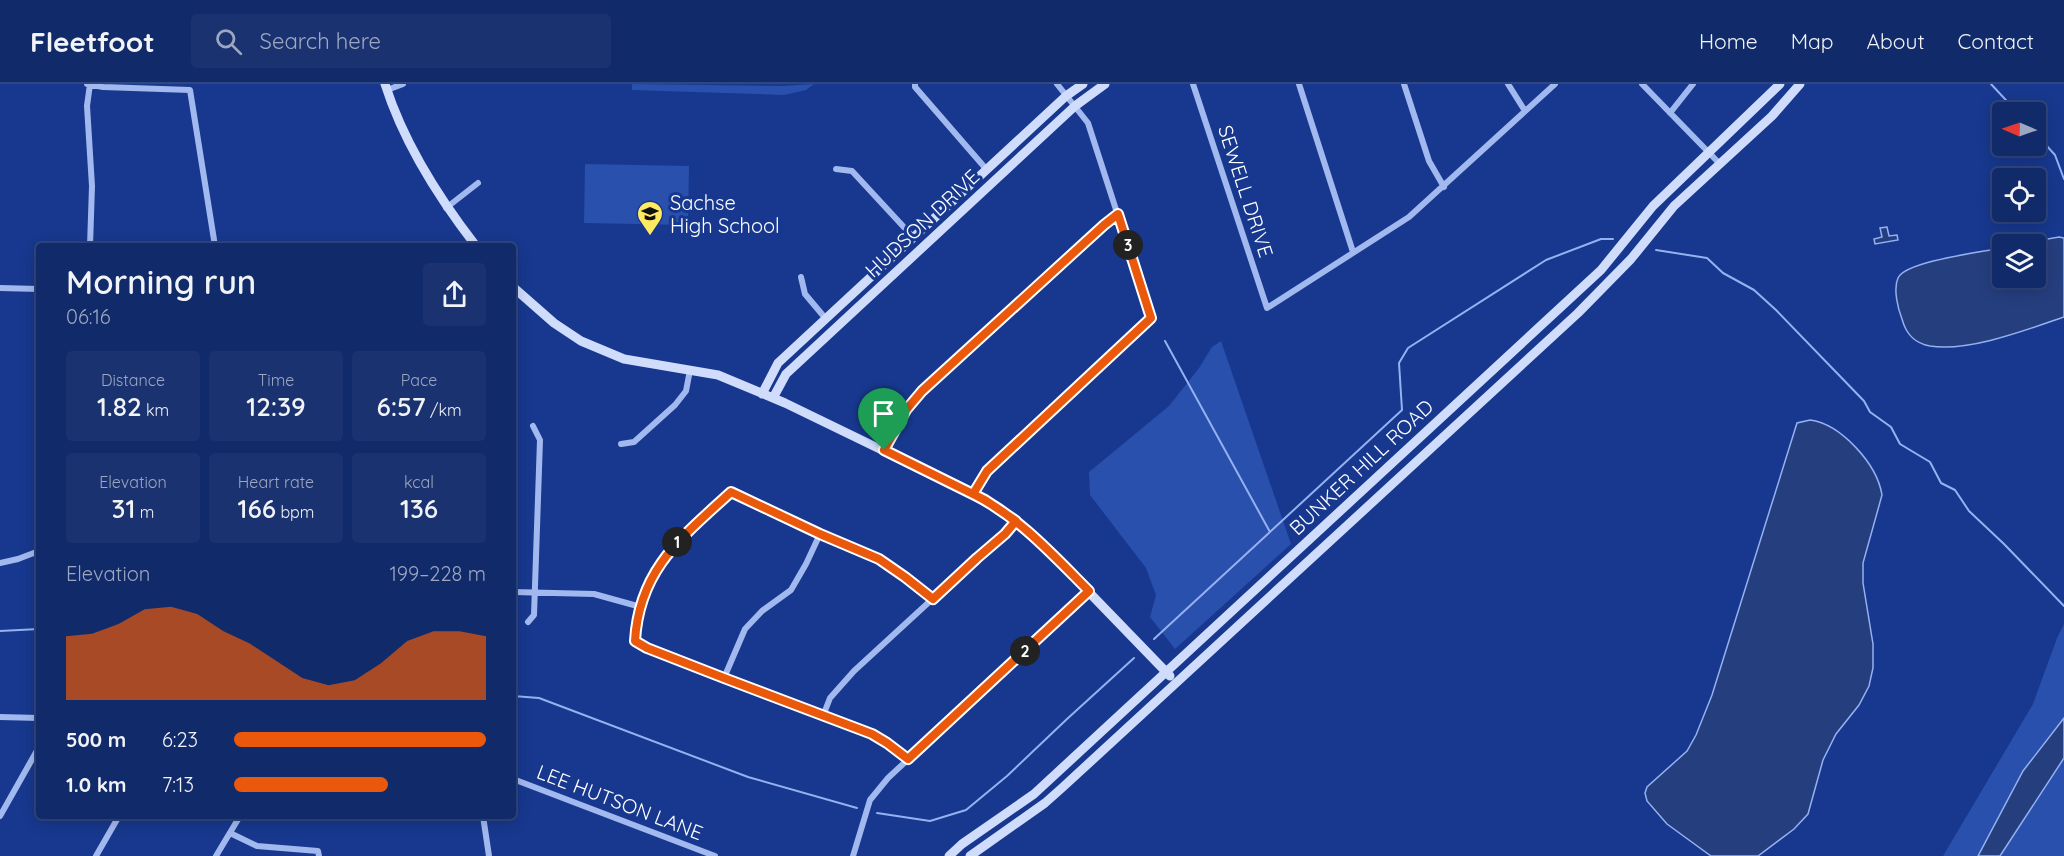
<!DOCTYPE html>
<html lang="en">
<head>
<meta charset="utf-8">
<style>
  body { margin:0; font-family:Quicksand,sans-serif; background:#1a3270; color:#f1f3f6; height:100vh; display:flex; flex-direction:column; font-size:22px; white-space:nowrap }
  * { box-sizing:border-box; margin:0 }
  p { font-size:20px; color:#9ca7c1 }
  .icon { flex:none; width:33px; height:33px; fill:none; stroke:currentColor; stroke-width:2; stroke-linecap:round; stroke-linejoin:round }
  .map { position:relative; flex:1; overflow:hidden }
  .side { position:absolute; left:36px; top:159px; width:480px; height:576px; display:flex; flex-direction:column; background:#112a6a; border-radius:6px; box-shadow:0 3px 15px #0003,0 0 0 2px #30467e }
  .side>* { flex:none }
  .needle { width:39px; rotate:272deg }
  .fabs { position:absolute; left:1992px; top:18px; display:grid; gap:12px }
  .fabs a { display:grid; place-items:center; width:54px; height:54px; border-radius:6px; background:#112a6a; box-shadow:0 3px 15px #0003,0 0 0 2px #30467e; font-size:30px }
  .pin { position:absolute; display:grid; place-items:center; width:51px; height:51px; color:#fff; margin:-62px -26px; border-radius:50% 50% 50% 0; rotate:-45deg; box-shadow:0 0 6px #0007 }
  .pin .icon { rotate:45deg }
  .km { position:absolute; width:30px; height:30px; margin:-15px; border-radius:50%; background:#222; color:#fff; font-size:16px; line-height:30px; text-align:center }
  .round { display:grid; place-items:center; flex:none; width:63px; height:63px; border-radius:6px; background:#1a3270 }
  .head { display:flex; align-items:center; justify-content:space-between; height:102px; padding:0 30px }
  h1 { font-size:33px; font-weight:600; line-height:45px }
  .metrics { display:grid; grid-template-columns:repeat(3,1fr); gap:9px; height:102px; padding:6px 30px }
  .metrics div { display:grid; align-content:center; border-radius:6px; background:#1a3270; text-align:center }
  .metrics b { font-size:26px; font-weight:600 }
  .metrics small { font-size:16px; font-weight:400 }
  .metrics p { font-size:16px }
  .chart { height:168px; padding:12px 30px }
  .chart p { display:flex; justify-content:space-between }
  .chart svg { width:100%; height:108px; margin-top:6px; fill:#ea580c; opacity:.7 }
  ul { padding:0 30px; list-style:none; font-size:20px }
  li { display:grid; grid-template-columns:96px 72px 1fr; align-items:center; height:45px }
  li i { height:15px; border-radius:8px; background:#ea580c }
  header { display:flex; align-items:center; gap:36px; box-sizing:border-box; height:84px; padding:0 30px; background:#112a6a; border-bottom:2px solid #30467e }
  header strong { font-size:28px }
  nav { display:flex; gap:33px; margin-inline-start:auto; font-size:21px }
  .search { width:420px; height:54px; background:#1a3270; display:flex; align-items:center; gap:15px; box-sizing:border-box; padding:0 21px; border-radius:6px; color:#9ca7c1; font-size:22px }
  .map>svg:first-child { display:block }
  .green { fill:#2950ac }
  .water { fill:#253e7e; stroke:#95b1f2; stroke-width:1.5 }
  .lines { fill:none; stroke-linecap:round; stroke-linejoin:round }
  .stream { stroke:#95b1f2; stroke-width:2 }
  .street { stroke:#a2b9ef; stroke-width:6 }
  .secondary { stroke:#d0dcfb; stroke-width:9 }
  .route-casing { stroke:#fff; stroke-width:12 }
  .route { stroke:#ea580c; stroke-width:8 }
  .labels { text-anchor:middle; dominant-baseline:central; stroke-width:6; stroke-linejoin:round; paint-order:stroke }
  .street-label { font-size:20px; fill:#fff; stroke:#17388e }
  .poi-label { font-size:20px; fill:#fff; stroke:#17388e; text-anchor:start }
</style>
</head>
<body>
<header>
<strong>Fleetfoot</strong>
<div class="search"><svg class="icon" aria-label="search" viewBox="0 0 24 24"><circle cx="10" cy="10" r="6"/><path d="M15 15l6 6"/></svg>Search here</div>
<nav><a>Home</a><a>Map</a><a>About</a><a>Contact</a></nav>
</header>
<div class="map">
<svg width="2064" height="772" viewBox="0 0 2064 772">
  <rect width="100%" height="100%" fill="#17388e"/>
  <path class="green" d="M 632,0 L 783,2 L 814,0 L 806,6 L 784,11 L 632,6 Z
    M 585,80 L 689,82 L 688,141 L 584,139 Z
    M 1221,257 L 1291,460 L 1175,565 L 1150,533 L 1156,511 L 1146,484 L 1090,411 L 1089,388 L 1169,322 L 1199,284 L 1212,263 Z
    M 2064,540 L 2064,772 L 1943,772 L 2033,620 L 2057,554 Z"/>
  <path class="water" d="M 1887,143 L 1889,152 L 1897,151 L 1898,156 L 1875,160 L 1874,155 L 1882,153 L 1880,144 Z
    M 2059,153 L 2064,154 L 2064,233 C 2026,246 1969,268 1930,262 C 1914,259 1906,250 1902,235 C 1898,225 1893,205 1898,194 C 1906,177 1983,168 2002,164 L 2002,194 L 2036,194 L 2036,160 L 2020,160 Z
    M 1810,336 C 1841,340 1877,380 1882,411 L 1863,479 L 1863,499 L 1873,560 L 1873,584 L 1869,602 L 1859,621 L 1836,650 L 1823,676 L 1808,730 L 1794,745 L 1758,772 L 1711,772 L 1667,740 L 1647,717 L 1645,709 L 1647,703 L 1687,667 L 1696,651 L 1712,611 L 1797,339 Z
    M 2064,634 L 2064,674 L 2000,772 L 1978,772 L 2023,687 Z"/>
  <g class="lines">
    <path class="stream" d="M 1991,0 L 2017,28
      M 2036,50 L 2055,71 L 2064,95
      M 1656,166 L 1707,174 L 1723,189 L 1754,206 L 1776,226 L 1864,317 L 1870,328 L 1891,343 L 1900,360 L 1930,378 L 1941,399 L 1955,406 L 1969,427 L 2004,460 L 2064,522
      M 1165,257 L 1270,448
      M 0,547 L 39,545
      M 1154,555 L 1402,326 L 1399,279 L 1408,264 L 1546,176 L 1601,155 L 1613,155
      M 513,612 L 539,614 L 748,693 L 857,724
      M 877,729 L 930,737 L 966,726 L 1007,692 L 1067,635 L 1134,574"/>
    <path class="street" d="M 87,0 L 103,3 L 190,6 L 215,162
      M 90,0 L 87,22 L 92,102 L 90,162
      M 915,0 L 915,3 L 987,86
      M 1193,0 L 1267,224 L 1409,133 L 1555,0
      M 1299,0 L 1353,168
      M 1404,0 L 1429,77 L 1444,103
      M 1508,0 L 1525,27
      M 1642,0 L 1720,80
      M 387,6 L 403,0
      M 1670,29 L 1693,0
      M 836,85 L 852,87 L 913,153
      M 446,124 L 478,99
      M 801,193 L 805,210 L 826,235
      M 0,204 L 39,205
      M 621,360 L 634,358 L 675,321 L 686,307 L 690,286
      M 883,366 L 906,326 L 922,307 L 1118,130
      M 973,409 L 987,387 L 1151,234 L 1088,39 L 1057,0
      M 0,479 L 18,475 L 39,467
      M 513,508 L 594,510 L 641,523
      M 528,538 L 534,531 L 540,356 L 533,342
      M 724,594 L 745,545 L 762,527 L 791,506 L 806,480 L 820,450
      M 823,632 L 830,614 L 854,587 L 977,474 L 1005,450 L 1016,437
      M 0,633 L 39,634
      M 908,675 L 887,659 L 872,650 L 647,564 L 635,557 C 640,485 682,454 731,408 L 820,450 L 879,475 L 905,493 L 933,515
      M 513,695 L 715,772
      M 0,732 L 39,663
      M 483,732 L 489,772
      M 230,749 L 257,762 L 318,767 L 319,772
      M 96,772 L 119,732
      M 216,772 L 240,732
      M 853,772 L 870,716 L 888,694 L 1089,507"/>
    <path class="secondary" d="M 385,0 C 404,60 438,113 476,162
      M 513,203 L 554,239 L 581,257 L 624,275 L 718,291 L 785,319 L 985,416 L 1016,437 L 1051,469 L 1170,592
      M 762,310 L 778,279 L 1066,12 L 1083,0
      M 773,314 L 786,290 L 1075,22 L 1105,0
      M 949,772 L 962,760 L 1034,710 L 1601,186 L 1653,122 L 1780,0
      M 970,772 L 1045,719 L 1063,703 L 1578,229 L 1631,175 L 1674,122 L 1772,32 L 1800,0"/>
  </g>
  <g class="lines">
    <defs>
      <path id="route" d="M 884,366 L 985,416 L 1016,437 L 1005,450 L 977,474 L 933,515 L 905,493 L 879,475 L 820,450 L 731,408 C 682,453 639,485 635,557 L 647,564 L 724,594 L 872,650 L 887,659 L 908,675 L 1089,507 C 1054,472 1018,432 973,410 L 987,387 L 1151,234 L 1118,130 L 1104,141 L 922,307 L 906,326 L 884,366"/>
    </defs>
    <use href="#route" class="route-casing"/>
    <use href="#route" class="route"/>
  </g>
  <defs>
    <symbol id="school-pin" viewBox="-11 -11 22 30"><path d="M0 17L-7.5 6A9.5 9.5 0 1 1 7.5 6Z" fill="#ffea60" stroke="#17388e"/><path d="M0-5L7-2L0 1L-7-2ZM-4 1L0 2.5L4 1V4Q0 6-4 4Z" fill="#111"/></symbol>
  </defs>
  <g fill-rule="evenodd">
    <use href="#school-pin" x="635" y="115" width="30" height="40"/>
  </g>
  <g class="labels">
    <g class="street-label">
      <text transform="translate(1246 107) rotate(72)">SEWELL DRIVE</text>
      <text transform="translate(922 139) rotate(-43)">HUDSON DRIVE</text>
      <text transform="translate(1361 383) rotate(-43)">BUNKER HILL ROAD</text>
      <text transform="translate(620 718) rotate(21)">LEE HUTSON LANE</text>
    </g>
    <g class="poi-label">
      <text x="670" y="118">Sachse<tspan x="670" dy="23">High School</tspan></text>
    </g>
  </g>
</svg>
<div class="fabs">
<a><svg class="needle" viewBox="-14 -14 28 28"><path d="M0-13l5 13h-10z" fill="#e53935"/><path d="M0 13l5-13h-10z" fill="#9ca7c1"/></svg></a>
<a><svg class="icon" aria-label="locate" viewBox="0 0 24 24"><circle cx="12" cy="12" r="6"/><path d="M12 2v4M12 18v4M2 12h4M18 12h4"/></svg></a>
<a><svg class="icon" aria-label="layers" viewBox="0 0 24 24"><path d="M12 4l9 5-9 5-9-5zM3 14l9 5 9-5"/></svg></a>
</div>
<div class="pin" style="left:884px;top:366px;background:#1e9e55"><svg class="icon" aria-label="arrive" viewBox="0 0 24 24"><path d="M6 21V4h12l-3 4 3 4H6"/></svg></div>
<b class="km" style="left:677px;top:458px">1</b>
<b class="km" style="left:1025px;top:567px">2</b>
<b class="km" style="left:1128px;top:161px">3</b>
<section class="side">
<div class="head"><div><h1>Morning run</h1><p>06:16</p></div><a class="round"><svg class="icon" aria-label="share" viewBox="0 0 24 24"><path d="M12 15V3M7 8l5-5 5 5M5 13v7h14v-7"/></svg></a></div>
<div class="metrics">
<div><p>Distance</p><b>1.82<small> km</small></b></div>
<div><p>Time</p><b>12:39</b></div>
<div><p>Pace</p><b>6:57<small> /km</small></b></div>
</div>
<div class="metrics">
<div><p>Elevation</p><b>31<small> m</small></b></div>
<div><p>Heart rate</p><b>166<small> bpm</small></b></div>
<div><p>kcal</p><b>136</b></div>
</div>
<div class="chart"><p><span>Elevation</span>199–228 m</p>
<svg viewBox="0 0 160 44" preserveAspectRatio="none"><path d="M0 44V18L10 17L20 13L30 7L40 6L50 9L60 16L70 21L80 28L90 35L100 38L110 36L120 29L130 20L140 16L150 16L160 18V44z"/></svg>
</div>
<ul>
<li><b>500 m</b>6:23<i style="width:100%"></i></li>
<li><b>1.0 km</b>7:13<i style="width:61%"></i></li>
</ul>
</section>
</div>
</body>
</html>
